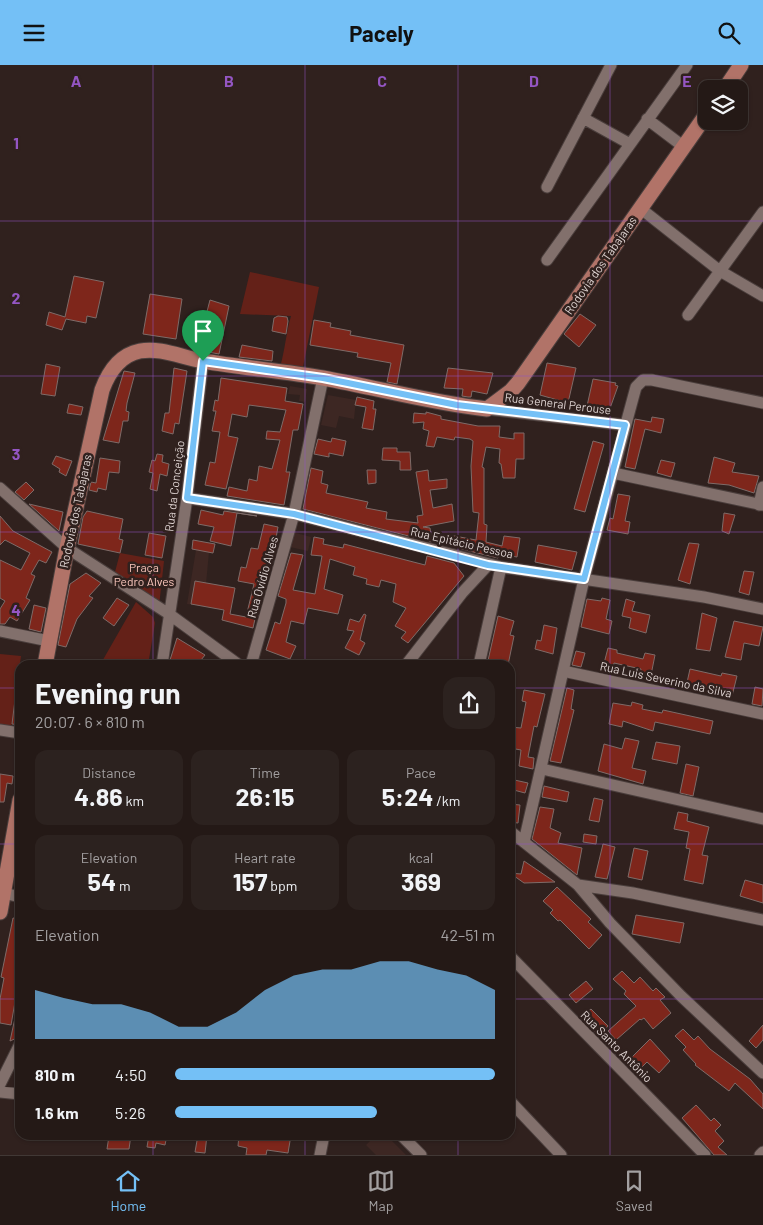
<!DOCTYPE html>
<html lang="en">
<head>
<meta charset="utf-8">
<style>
  body { margin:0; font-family:Barlow,sans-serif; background:#2c221f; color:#f1f3f6; height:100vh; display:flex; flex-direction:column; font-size:19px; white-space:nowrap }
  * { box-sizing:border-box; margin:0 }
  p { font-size:16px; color:#a3a0a1 }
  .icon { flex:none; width:28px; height:28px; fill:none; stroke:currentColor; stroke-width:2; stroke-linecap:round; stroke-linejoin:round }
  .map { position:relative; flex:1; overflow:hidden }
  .side { position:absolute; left:15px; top:595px; width:500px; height:480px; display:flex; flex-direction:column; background:#241916; border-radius:15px; box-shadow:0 1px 4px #0004,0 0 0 1px #413835 }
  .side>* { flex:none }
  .fabs { position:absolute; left:698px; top:15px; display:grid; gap:10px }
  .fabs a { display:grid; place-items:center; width:50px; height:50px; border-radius:10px; background:#241916; box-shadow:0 1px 4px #0004,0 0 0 1px #413835; font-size:25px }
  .pin { position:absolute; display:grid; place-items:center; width:42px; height:42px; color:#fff; margin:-51px -21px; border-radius:50% 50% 50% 0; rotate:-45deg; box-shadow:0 0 5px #0007 }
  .pin .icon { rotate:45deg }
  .round { display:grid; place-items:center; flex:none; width:52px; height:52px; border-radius:15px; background:#2c221f }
  .summary { display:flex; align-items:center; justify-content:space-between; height:85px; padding:0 20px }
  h1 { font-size:28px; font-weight:700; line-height:38px }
  .stats { display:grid; grid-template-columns:repeat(3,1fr); gap:8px; height:85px; padding:5px 20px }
  .stats div { display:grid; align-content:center; border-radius:12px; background:#2c221f; text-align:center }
  .stats b { font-size:25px; font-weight:700 }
  .stats small { font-size:14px; font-weight:400 }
  .stats p { font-size:14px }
  .chart { height:140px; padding:10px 20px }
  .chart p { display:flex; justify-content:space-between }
  .chart svg { width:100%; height:90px; margin-top:5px; fill:#74c0f6; opacity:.7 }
  ul { padding:0 20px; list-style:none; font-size:16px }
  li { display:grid; grid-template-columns:80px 60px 1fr; align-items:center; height:38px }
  li i { height:12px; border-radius:6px; background:#74c0f6 }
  header { display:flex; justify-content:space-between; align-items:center; height:65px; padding:0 20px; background:#74c0f6; color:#111; font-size:22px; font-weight:700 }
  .menu { display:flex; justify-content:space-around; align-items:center; height:70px; border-top:1px solid #413835; background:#241916; font-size:14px; color:#a3a0a1 }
  .menu a { display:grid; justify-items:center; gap:2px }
  .menu .selected { color:#74c0f6 }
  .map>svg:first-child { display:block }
  .built { fill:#3d2723 }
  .green { fill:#642118 }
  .building { fill:#7e261b; stroke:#7e6b68 }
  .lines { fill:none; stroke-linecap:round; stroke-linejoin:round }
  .street-casing { stroke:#4a3e3c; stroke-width:13 }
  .primary-casing { stroke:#4a3e3c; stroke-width:17 }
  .street { stroke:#82706c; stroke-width:11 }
  .primary { stroke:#b17368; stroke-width:15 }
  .route-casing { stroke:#fff; stroke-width:10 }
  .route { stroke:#74c0f6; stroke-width:6 }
  .grid { fill:none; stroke:#9456c3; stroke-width:1; stroke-opacity:0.55 }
  .labels { text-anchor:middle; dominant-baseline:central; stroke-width:5; stroke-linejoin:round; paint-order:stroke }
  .street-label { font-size:12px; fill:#ddd2d0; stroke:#30211e }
  .park-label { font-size:12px; fill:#fbc7bd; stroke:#30211e }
  .grid-label { font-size:16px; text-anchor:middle; font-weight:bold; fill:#9456c3; stroke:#30211e; stroke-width:5; stroke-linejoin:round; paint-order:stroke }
</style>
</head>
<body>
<header><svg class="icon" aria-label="menu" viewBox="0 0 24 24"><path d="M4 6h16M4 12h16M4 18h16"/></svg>Pacely<svg class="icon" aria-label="search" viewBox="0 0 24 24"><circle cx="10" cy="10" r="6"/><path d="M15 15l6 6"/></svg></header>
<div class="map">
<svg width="763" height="1090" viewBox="0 0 763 1090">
  <rect width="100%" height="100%" fill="#30211e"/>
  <path class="built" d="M 290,321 L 307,324 L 305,337 L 299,336 L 300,330 L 288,329 Z
    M 328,330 L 356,335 L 354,354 L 339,351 L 336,363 L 321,360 Z
    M 292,467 L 311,472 L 308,486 L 290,482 Z
    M 196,485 L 209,487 L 206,519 L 221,544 L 187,539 Z
    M 376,1070 L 386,1070 L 406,1090 L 376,1090 L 366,1080 Z"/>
  <path class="green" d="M 250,207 L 319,222 L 302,307 L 280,302 C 285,285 286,268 291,251 L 240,249 Z
    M 120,488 L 164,496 L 159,541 L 115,507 Z
    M 136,537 L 153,552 L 155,558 L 148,600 L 100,600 Z
    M 0,589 L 21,591 L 11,664 L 0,662 Z"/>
  <path class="building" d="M 74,211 L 104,217 L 96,253 L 87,251 L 86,258 L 66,254 L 62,265 L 46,260 L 49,247 L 65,252 Z
    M 150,229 L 182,234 L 176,274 L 143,269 Z
    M 210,235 L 229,241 L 219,289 L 197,285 Z
    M 580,249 L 596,260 L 579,282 L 564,269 Z
    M 278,251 L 287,252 L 288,256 L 286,269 L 272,266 L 274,253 Z
    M 314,255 L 331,258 L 330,262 L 351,266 L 350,270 L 404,280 L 397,319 L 387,317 L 391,298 L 357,292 L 358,288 L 310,280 Z
    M 242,280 L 273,286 L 272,296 L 239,292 Z
    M 547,298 L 576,303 L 568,338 L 540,330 Z
    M 46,299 L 60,302 L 55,331 L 41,329 Z
    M 174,303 L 187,306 L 179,359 L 175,358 L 173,369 L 162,366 L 165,348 L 169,348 Z
    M 448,303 L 493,308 L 487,329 L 472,326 L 471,332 L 468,332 L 462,331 L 463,324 L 444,323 Z
    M 124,306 L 135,308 L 127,338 L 126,346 L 129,347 L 128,356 L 123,356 L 119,378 L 103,375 Z
    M 221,313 L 287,323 L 285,336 L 303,339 L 298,365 L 293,365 L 286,407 L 290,407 L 284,440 L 227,431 L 229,422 L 247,426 L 249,414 L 257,416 L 259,401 L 272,404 L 280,375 L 266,374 L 267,366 L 280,367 L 286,345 L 249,340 L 247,352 L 232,349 L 228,371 L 238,373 L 226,424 L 205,420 L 210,397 L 215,398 L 220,367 L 212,366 L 216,346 L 213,346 L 215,335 L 218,336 Z
    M 593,314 L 616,318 L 615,320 L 618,321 L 609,346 L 587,341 Z
    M 357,332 L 374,336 L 373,344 L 376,344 L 373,365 L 362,363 L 366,342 L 355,340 Z
    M 69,339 L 83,342 L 81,350 L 67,348 Z
    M 426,347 L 441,351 L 441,354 L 478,361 L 500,361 L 499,372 L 514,374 L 514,368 L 524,368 L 524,394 L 516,394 L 515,413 L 503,413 L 501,399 L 499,398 L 500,384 L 486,382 L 482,402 L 484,403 L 484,459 L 487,460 L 486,477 L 502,481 L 504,471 L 520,473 L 517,492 L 499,489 L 498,493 L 461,484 L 461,480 L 447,478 L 449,470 L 476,475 L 479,448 L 473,447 L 471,401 L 473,376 L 470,374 L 455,372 L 454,375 L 437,372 L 434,382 L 426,381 L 429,366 L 423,364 L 424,357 L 413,358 L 414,348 L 426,349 Z
    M 652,352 L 664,354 L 661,368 L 645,364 L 635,404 L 625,402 L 635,354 L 651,357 Z
    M 332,373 L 346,376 L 343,391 L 329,388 L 329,392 L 314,389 L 318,374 L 331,377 Z
    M 593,376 L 604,379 L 585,447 L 574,444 Z
    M 383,383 L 397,383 L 397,387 L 410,387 L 411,405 L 400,405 L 400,396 L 382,395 Z
    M 157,389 L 163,390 L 162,397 L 169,399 L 167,411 L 160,409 L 157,426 L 150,424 L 153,408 L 149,407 L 152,395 L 155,396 Z
    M 56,391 L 72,396 L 66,411 L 59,407 L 60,404 L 52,399 Z
    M 714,392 L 735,398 L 732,407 L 759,411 L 754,428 L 729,420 L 708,418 Z
    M 100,393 L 120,396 L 119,408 L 109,407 L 106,425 L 98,423 L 97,427 L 89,425 L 91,417 L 96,418 Z
    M 661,395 L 675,398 L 671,412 L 657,408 Z
    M 311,403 L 323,406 L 321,418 L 328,420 L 326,428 L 368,437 L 366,443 L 387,447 L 386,454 L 418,458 L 417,451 L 423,450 L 416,407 L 428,405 L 429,416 L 447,414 L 447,423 L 430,425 L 433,443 L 452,439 L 454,456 L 423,462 L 430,463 L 432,477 L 303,444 Z
    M 367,405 L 376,405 L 376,418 L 368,419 Z
    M 26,417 L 34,425 L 24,435 L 15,427 Z
    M 618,429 L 630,431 L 625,456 L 630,457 L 628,469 L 607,465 L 610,453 L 613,454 Z
    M 29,439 L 63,447 L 59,466 Z
    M 201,445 L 223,450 L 224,446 L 257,451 L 237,448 L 231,481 L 210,476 L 214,462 L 198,459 Z
    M 87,446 L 123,454 L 119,474 L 123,475 L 120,488 L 78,479 L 83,452 Z
    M 724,448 L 735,450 L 729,469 L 722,466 Z
    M 0,451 L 13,466 L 52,487 L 46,498 L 39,495 L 31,509 L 35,511 L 26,533 L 30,535 L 17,556 L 10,552 L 5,559 L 0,559 L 0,544 L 5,536 L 0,533 L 0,495 L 21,505 L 30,488 L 5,475 L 0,480 Z
    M 264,459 L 278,462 L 272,495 L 268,494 L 253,563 L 222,555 L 224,545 L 191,539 L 195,516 L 235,523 L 230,549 L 246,552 L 254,519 L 238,516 L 241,502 L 246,503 L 251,483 L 258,484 Z
    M 149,468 L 166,471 L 162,493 L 145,490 Z
    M 314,472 L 324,474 L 323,479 L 343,483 L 344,479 L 425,500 L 427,491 L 454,498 L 464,511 L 408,578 L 401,573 L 406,567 L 395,561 L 406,543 L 393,537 L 396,519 L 381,515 L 379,522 L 366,519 L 367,514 L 353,510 L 355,502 L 330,494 L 324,524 L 343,530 L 338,549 L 308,543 L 304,559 L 291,556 L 286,577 L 296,581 L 290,594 L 266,585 L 275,557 L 280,559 L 286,538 L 286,534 L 278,531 L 291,488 L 303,490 L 293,525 L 315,529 L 322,491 L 311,490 Z
    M 193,475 L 215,479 L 213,488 L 192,484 Z
    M 689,478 L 699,479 L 690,519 L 678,515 Z
    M 538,480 L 577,487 L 572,505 L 535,497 Z
    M 744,506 L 754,507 L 749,530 L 739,527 Z
    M 86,508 L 101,518 L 89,531 L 93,533 L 77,554 L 66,582 L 58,580 L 70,519 Z
    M 117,533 L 129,540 L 114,561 L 103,553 Z
    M 602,533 L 610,535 L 606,554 L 612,556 L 609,569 L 581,562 L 587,534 L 601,536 Z
    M 626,534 L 635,537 L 632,546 L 650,550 L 646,568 L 629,563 L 631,553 L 622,551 Z
    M 34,540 L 46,543 L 41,567 L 29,564 Z
    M 702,548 L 717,553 L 710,586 L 696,584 Z
    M 364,549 L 366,550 L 360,575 L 365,578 L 359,590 L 345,583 L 354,566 L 347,565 L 350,554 L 359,557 Z
    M 498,551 L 514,556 L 510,570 L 514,571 L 508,600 L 487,600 Z
    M 734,556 L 763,562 L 759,581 L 744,578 L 741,595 L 725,592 Z
    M 544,560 L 557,563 L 553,589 L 535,584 L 537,575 L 541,576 Z
    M 177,573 L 205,590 L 197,600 L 185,600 L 170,595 Z
    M 608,583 L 617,585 L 617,588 L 643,594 L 645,588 L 655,590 L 650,615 L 639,612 L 641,604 L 614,598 L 612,608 L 602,606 Z
    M 576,586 L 585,588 L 581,602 L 572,600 Z
    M 690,604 L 721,611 L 722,608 L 737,611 L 732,631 L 686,622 Z
    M 755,622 L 763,624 L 762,641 L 752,639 Z
    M 567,623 L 574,625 L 571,644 L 574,645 L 561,698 L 550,696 Z
    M 524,625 L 545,629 L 537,662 L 534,661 L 528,692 L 534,693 L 533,704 L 519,701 L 521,685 L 510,683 L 510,662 L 521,663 L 526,637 L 522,636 Z
    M 15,635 L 20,635 L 20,660 L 12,659 Z
    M 632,637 L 643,640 L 642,644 L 662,648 L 663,645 L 713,656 L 710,669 L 655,657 L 653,666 L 623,656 L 622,662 L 609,659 L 613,638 L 631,641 Z
    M 625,673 L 639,676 L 632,703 L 646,706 L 643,719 L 598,706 L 604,679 L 622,684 Z
    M 656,677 L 680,681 L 677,699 L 652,694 Z
    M 686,699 L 699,702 L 693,731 L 680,728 Z
    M 0,709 L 13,711 L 12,719 L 7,718 L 4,737 L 0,737 Z
    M 510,714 L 528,718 L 525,728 L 510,724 Z
    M 544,721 L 569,727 L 567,737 L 542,732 Z
    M 594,733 L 603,735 L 599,757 L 589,755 Z
    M 510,739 L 520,740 L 518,758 L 510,757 Z
    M 540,742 L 554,744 L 550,763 L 561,768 L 558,778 L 582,783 L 577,810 L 532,774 Z
    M 678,747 L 688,749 L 687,756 L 709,762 L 702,790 L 708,791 L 703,819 L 684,815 L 690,784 L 686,783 L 689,767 L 674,764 Z
    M 584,769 L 597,771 L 596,779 L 583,777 Z
    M 603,779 L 615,782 L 607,814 L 595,812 Z
    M 634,783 L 648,786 L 642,815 L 628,812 Z
    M 524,796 L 555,817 L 524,818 L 510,808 L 521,809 Z
    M 745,815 L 763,820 L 763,838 L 740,831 Z
    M 557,822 L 591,854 L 588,857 L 602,870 L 589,884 L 560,855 L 558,856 L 550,848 L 553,845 L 543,836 Z
    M 636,850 L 684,858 L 680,878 L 632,869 Z
    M 13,853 L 20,854 L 20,887 L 17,902 L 20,902 L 20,938 L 15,937 L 11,960 L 0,958 L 0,934 L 4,913 L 1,912 Z
    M 622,906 L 634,918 L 640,912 L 653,926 L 656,923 L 665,932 L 660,935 L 671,948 L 653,964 L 644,953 L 641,955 L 640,954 L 616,975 L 608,966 L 636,941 L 624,929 L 626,926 L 613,914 Z
    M 586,916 L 593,924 L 576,938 L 569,930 Z
    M 17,944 L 20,945 L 20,968 L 19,972 L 10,976 Z
    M 591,944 L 608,961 L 599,971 L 581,952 Z
    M 763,960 L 763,975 L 756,983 L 749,976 Z
    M 683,964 L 694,975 L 698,971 L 710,984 L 750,1014 L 763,1029 L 763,1044 L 735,1018 L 729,1026 L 695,1000 L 696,999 L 683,985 L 686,982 L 675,971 Z
    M 650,974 L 670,996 L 659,1008 L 647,997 L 636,1008 L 626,998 Z
    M 696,1040 L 711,1056 L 714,1053 L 721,1060 L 715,1066 L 724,1076 L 718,1082 L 727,1090 L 714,1090 L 682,1053 Z
    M 123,1070 L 131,1070 L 129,1084 L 107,1084 L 109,1071 L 123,1073 Z
    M 149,1070 L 167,1070 L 165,1080 L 156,1078 L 155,1083 L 147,1082 Z
    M 198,1070 L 207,1070 L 205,1088 L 195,1087 Z
    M 239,1070 L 291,1070 L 288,1088 L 267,1085 L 266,1090 L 246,1090 L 247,1083 L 238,1081 Z"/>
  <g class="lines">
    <defs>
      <path id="street" d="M 583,53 L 630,79
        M 647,54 L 684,82
        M 547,122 L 611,0
        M 640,143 L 720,206 L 688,250
        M 763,147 L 720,206 L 763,231
        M 547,195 L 687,0
        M 487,344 L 625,360
        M 613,408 L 763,440
        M 0,423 L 67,483 L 169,549 L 239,600
        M 187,433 L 294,449 L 501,502 L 704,532 L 763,544
        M 759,440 L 763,422
        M 0,566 L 49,576
        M 162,600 L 187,433 L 203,296
        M 251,600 L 294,449 L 323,313
        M 406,600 L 462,528 L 488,500
        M 479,600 L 501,502
        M 563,606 L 763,649
        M 0,665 L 20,668
        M 542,704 L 763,754
        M 510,766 L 578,820 L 610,858 L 681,931 L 763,1008
        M 524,777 L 584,514 L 636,322 L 643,315 L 652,315 L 763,338
        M 578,820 L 633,828 L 763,855
        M 0,827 L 20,832
        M 510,891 L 705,1090
        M 0,1019 L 20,979
        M 0,1027 L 20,1029
        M 510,1036 L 561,1090
        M 401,1070 L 421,1090
        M 320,1090 L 324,1070
        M 760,1090 L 763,1087"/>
      <path id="primary" d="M 725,24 L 741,0
        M 45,600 L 67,483 L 102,325 C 109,306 120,290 140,286 C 161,282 183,293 203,296 C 243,303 284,306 323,313 C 378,323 432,338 487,344 L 511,326 L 518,318 L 706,50
        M 0,847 L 20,735"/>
    </defs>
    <use href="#street" class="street-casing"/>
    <use href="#primary" class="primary-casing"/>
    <use href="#street" class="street"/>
    <use href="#primary" class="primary"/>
  </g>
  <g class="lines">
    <defs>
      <path id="route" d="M 203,296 L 323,313 L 457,340 L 625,360 L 584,514 L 488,500 L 294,449 L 187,433 Z"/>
    </defs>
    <use href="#route" class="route-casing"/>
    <use href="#route" class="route"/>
  </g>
  <path class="grid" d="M 153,0 L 153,600M 305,0 L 305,600M 458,0 L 458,600M 610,0 L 610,1090M 0,156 L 763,156M 0,311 L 763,311M 0,467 L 763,467M 0,623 L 20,623M 510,623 L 763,623M 0,779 L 20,779M 510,779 L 763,779M 0,934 L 20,934M 510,934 L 763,934M 153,1070 L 153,1090M 305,1070 L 305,1090M 458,1070 L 458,1090"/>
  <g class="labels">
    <g class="street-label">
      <text transform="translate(600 200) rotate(-55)">Rodovia dos Tabajaras</text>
      <text transform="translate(558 338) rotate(7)">Rua General Perouse</text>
      <text transform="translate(174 421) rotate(-83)">Rua da Conceição</text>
      <text transform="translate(75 446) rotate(-78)">Rodovia dos Tabajaras</text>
      <text transform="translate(462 477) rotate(13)">Rua Epitácio Pessoa</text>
      <text transform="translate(262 512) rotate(-74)">Rua Ovídio Alves</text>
      <text transform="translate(666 614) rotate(12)">Rua Luis Severino da Silva</text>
      <text transform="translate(617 981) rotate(45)">Rua Santo Antônio</text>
    </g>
    <g class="park-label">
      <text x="144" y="502">Praça<tspan x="144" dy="14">Pedro Alves</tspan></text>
    </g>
  </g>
  <g class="grid-label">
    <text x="76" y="22">A</text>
    <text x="229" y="22">B</text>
    <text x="382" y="22">C</text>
    <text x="534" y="22">D</text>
    <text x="687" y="22">E</text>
    <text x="16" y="84">1</text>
    <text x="16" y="239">2</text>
    <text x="16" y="395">3</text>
    <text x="16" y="551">4</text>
  </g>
</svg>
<div class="fabs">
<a><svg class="icon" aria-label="layers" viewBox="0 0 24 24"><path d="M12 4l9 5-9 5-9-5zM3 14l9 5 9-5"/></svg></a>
</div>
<div class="pin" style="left:203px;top:296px;background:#1e9e55"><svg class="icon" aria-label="arrive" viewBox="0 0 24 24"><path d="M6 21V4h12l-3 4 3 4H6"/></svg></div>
<section class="side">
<div class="summary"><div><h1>Evening run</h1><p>20:07 · 6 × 810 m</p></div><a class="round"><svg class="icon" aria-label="share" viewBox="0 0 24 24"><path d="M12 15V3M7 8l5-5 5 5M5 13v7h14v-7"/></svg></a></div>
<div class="stats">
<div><p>Distance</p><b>4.86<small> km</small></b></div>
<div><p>Time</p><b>26:15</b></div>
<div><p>Pace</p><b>5:24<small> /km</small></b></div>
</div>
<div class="stats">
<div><p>Elevation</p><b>54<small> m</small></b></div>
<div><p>Heart rate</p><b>157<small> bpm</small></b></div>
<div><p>kcal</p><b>369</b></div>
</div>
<div class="chart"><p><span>Elevation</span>42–51 m</p>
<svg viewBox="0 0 160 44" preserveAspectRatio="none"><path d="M0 44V20L10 24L20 27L30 27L40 31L50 38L60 38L70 31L80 20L90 13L100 10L110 10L120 6L130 6L140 10L150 13L160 20V44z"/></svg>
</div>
<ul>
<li><b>810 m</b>4:50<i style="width:100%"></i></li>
<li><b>1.6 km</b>5:26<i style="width:63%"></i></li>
</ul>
</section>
</div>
<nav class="menu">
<a class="selected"><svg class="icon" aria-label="home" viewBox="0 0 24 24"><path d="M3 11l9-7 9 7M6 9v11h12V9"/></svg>Home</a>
<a><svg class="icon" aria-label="map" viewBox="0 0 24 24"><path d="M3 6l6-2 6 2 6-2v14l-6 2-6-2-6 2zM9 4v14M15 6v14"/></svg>Map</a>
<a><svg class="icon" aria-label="saved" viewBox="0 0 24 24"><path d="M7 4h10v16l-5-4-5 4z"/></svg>Saved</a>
</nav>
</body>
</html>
